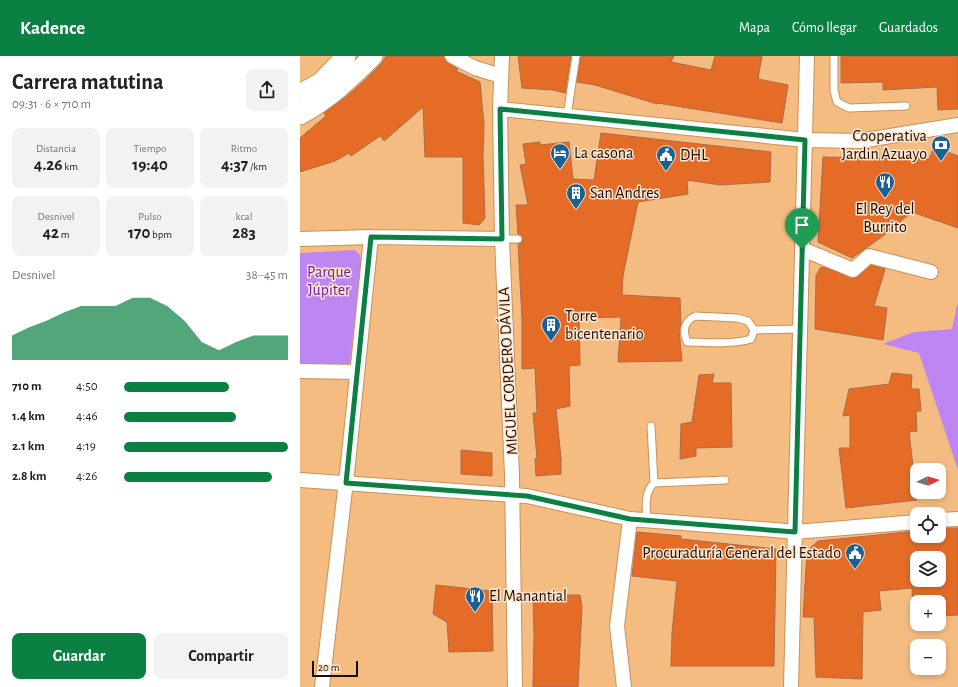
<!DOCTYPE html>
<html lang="es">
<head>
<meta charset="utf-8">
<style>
  body { margin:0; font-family:"Alegreya Sans",sans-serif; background:#f2f2f2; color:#202124; height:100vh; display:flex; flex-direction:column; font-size:15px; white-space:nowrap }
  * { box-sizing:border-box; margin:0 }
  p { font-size:13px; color:#757577 }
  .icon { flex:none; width:22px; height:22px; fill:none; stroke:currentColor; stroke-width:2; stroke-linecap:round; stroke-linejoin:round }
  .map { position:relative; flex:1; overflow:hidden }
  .side { display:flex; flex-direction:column; background:#fff; width:300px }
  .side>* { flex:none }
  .needle { width:26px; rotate:85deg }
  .fabs { position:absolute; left:610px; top:407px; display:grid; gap:8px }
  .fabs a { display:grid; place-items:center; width:36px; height:36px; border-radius:8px; background:#fff; box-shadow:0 2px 6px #0003; font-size:20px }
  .scale { position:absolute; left:12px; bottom:10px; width:46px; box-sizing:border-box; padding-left:4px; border:2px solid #1e0b00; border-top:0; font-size:11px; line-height:14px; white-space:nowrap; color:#1e0b00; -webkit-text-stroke:3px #fde5ce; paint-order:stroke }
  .pin { position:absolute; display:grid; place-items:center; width:34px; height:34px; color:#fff; margin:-41px -17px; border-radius:50% 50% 50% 0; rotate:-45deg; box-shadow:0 0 4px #0007 }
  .pin .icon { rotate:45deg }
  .round { display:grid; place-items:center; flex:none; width:42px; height:42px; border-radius:8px; background:#f2f2f2 }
  .headline { display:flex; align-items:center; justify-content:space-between; height:68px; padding:0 12px }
  h1 { font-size:22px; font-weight:700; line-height:30px }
  .figures { display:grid; grid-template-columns:repeat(3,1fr); gap:6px; height:68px; padding:4px 12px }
  .figures div { display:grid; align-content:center; border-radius:8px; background:#f2f2f2; text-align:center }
  .figures b { font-size:17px; font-weight:700 }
  .figures small { font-size:11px; font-weight:400 }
  .figures p { font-size:11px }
  .chart { height:112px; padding:8px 12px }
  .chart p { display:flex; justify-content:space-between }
  .chart svg { width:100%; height:72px; margin-top:4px; fill:#0b8043; opacity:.7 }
  .cta { display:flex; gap:8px; margin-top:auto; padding:8px 12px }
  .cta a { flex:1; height:46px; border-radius:8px; background:#0b8043; color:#fff; font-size:16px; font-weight:700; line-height:46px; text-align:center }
  .cta a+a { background:#f2f2f2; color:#202124 }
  ul { padding:0 12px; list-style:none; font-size:13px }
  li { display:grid; grid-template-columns:64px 48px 1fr; align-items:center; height:30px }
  li i { height:10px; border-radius:5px; background:#0b8043 }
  header { display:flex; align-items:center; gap:24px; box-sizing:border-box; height:56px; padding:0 20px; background:#0b8043; color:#fff }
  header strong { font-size:19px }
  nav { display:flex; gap:22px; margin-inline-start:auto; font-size:14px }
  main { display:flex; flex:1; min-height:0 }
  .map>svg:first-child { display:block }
  .green { fill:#be86f3 }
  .building { fill:#e46c27; stroke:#af6a49; fill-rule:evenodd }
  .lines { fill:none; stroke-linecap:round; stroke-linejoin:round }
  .lane-casing { stroke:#c89158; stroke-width:9 }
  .street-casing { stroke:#c89158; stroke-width:16 }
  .secondary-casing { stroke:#c89158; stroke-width:21 }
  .lane { stroke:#fff; stroke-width:7 }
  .street { stroke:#fff; stroke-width:14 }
  .secondary { stroke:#fff; stroke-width:19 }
  .route-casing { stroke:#fff; stroke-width:8 }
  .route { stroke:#0b8043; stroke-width:5 }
  .labels { text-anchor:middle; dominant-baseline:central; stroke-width:3; stroke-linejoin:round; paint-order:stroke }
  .poi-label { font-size:16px; fill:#1e0b00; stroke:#fde5ce; text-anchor:start }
  .park-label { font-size:16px; fill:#6e1ea5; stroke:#fde5ce }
  .street-label { font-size:16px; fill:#1e0b00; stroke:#fde5ce }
</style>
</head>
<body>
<header>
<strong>Kadence</strong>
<nav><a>Mapa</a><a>Cómo llegar</a><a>Guardados</a></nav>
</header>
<main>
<section class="side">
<div class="headline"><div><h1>Carrera matutina</h1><p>09:31 · 6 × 710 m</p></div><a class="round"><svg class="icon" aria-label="share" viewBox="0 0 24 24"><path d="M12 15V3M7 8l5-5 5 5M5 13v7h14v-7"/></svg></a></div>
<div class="figures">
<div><p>Distancia</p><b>4.26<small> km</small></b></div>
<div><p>Tiempo</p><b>19:40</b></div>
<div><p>Ritmo</p><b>4:37<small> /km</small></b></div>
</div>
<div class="figures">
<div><p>Desnivel</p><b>42<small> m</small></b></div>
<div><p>Pulso</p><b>170<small> bpm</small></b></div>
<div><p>kcal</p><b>283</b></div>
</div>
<div class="chart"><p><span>Desnivel</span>38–45 m</p>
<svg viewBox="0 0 160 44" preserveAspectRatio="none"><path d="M0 44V29L10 24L20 20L30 15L40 11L50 11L60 11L70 6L80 6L90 11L100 20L110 33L120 38L130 33L140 29L150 29L160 29V44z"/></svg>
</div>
<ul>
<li><b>710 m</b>4:50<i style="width:64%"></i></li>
<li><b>1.4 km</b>4:46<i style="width:68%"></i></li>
<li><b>2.1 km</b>4:19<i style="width:100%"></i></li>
<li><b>2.8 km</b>4:26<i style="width:90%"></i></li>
</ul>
<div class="cta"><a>Guardar</a><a>Compartir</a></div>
</section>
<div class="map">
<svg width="658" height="631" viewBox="0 0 658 631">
  <rect width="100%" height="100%" fill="#f5bc82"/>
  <path class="green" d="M 54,194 C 60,197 61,200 61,207 L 50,307 L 46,310 L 0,309 L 0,197 Z
    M 657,249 L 658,249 L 658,414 L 619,297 L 583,288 L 614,276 L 652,273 Z"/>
  <path class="building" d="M 86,0 L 144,0 L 145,4 L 148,7 L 158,13 L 156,15 L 180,26 L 184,69 L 183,100 L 185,162 L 179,169 L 163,167 L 163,101 L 125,101 L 123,51 L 84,85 L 80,80 L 51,100 L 49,97 L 35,105 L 0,116 L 0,82 L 26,60 L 24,57 L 46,41 L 64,25 L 81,8 Z
    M 218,0 L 271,0 L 265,37 L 253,34 L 222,32 Z
    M 281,0 L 374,0 L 371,6 L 411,14 L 415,0 L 462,0 L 458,23 L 488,29 L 482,67 L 357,47 L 357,48 L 295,29 L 277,26 Z
    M 541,0 L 658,0 L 658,53 L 638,54 L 637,31 L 583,34 L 583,26 L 541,27 Z
    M 301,77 L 471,96 L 470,126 L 420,129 L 387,124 L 388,138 L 338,146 L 323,220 L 322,239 L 380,242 L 381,268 L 379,274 L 382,305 L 318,306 L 321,261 L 279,262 L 280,309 L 269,310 L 270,350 L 256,353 L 261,402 L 261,418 L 236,420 L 235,403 L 237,402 L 233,357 L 237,357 L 235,312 L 222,313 L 222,263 L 218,188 L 222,186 L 223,183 L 221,179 L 218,178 L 216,149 L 228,149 L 220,109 L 226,108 L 223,88 L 240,86 L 240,89 L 269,86 L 273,123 L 294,124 Z
    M 634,91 L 658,100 L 658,172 L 612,156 L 583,180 L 552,202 L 518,186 L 523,101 L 629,103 Z
    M 571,209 L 585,213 L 574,250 L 587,252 L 583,284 L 515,273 L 516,220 L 520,212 L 523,211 L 554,222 L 559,220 Z
    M 592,317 L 612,319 L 611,333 L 619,333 L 621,355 L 616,355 L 617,375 L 609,376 L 617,444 L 546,452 L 539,392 L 550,392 L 550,359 L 543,360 L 549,333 L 589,328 Z
    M 414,318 L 412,327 L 431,327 L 432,391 L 396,392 L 396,400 L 380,403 L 381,368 L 392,366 L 399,319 Z
    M 161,394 L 192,397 L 192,420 L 161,418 Z
    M 639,472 L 658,472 L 658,559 L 639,560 L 639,546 L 617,546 L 617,561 L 613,561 L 612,532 L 579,535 L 581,554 L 563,556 L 562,623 L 516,621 L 514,561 L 503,561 L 507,495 L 518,485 L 617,475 L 617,480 L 639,480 ZM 617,502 L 639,502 L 639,524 L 617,524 Z
    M 337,476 L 381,480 L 381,483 L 476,493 L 474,610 L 371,610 L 372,577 L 377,525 L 332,520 Z
    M 136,529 L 192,535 L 193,595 L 149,596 L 147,566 L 133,558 Z
    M 233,539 L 280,539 L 282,551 L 278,631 L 233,631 L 234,581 Z"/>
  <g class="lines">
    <defs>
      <path id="lane" d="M 534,0 L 534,35 L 537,46 L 549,52 L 606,50
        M 267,60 L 276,0
        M 202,183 L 218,183
        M 395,260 L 437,262 L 448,265 L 454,274 L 451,283 C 431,289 409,286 387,286 C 382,274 384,266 395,260 Z
        M 454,274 L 500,273
        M 351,370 L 354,427
        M 347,464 C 346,451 344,436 354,427 L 425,424"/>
      <path id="street" d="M 152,0 L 175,12 L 201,20
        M 202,0 L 200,53 L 202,183 L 212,419 L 215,631
        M 200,53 L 505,84 L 560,85 L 658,69
        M 0,183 L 71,181 L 202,183
        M 502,193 L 553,214 L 569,200 L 631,216
        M 0,315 L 57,316
        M 0,424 L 227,440 L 330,463 L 475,474 L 495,476 L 617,466
        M 639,464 L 658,463
        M 22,631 L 48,408 L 71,181
        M 324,631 L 317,570 L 330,463
        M 491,631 L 507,0"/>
      <path id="secondary" d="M 0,38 L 21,26 L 46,0
        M 0,59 C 29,43 50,23 73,0"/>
    </defs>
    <use href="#lane" class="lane-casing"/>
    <use href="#street" class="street-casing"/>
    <use href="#secondary" class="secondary-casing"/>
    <use href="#lane" class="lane"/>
    <use href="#street" class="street"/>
    <use href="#secondary" class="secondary"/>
  </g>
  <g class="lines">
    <defs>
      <path id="route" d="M 200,53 L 505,84 L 495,476 L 330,463 L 227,440 L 46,427 L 71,181 L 202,183 Z"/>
    </defs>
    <use href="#route" class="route-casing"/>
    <use href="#route" class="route"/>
  </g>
  <defs>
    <symbol id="bank-pin" viewBox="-11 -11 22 30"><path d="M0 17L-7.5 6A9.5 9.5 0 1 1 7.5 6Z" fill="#1b6095" stroke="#fde5ce"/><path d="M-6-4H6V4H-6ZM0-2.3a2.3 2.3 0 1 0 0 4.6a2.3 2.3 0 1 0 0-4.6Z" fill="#fff"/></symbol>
    <symbol id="hotel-pin" viewBox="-11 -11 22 30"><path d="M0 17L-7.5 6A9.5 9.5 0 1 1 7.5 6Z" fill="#1b6095" stroke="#fde5ce"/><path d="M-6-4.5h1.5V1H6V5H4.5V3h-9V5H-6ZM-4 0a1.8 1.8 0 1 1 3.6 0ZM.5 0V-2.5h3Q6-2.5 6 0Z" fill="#fff"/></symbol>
    <symbol id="civic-pin" viewBox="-11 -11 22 30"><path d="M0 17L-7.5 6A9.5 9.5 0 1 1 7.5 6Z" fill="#1b6095" stroke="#fde5ce"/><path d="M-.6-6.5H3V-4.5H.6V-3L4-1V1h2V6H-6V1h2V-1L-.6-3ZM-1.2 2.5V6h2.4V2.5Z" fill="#fff"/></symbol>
    <symbol id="restaurant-pin" viewBox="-11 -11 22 30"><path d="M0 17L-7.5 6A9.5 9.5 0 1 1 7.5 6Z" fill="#1b6095" stroke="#fde5ce"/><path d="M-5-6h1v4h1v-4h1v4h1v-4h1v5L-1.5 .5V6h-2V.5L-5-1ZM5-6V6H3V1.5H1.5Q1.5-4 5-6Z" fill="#fff"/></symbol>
    <symbol id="building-pin" viewBox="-11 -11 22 30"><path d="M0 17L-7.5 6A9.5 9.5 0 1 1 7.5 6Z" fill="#1b6095" stroke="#fde5ce"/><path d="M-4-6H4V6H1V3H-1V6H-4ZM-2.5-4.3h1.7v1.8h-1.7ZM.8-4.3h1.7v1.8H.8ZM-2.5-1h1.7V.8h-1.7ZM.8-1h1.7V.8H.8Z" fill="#fff"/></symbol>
  </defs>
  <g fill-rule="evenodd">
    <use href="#bank-pin" x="630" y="78" width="22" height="30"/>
    <use href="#hotel-pin" x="249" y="86" width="22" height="30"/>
    <use href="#civic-pin" x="355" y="88" width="22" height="30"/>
    <use href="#restaurant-pin" x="574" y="115" width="22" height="30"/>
    <use href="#building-pin" x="265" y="126" width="22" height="30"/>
    <use href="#building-pin" x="240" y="258" width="22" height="30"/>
    <use href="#civic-pin" x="544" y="486" width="22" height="30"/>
    <use href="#restaurant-pin" x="164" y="529" width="22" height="30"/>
  </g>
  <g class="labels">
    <g class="poi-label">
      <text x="627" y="80" text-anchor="end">Cooperativa<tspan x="627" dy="18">Jardin Azuayo</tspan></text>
      <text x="274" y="97">La casona</text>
      <text x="380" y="99">DHL</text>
      <text x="290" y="137">San Andres</text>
      <text x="585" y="153" text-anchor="middle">El Rey del<tspan x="585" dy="18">Burrito</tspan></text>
      <text x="265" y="260">Torre<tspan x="265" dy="18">bicentenario</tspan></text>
      <text x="541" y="497" text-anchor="end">Procuraduría General del Estado</text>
      <text x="189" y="540">El Manantial</text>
    </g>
    <g class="park-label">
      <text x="29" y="216">Parque<tspan x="29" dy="18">Júpiter</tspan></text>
    </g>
    <g class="street-label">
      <text transform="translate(208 315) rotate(-93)">MIGUEL CORDERO DÁVILA</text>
    </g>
  </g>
</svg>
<div class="fabs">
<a><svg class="needle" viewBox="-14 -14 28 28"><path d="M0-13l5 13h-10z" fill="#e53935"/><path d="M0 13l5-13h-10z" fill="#757577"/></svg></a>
<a><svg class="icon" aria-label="locate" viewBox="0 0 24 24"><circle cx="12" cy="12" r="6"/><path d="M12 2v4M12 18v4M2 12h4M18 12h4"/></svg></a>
<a><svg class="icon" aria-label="layers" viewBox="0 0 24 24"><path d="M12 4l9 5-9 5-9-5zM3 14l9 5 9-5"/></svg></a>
<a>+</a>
<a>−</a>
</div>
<div class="scale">20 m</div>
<div class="pin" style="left:502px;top:193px;background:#1e9e55"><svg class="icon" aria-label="arrive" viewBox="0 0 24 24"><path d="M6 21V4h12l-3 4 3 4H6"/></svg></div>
</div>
</main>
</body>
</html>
